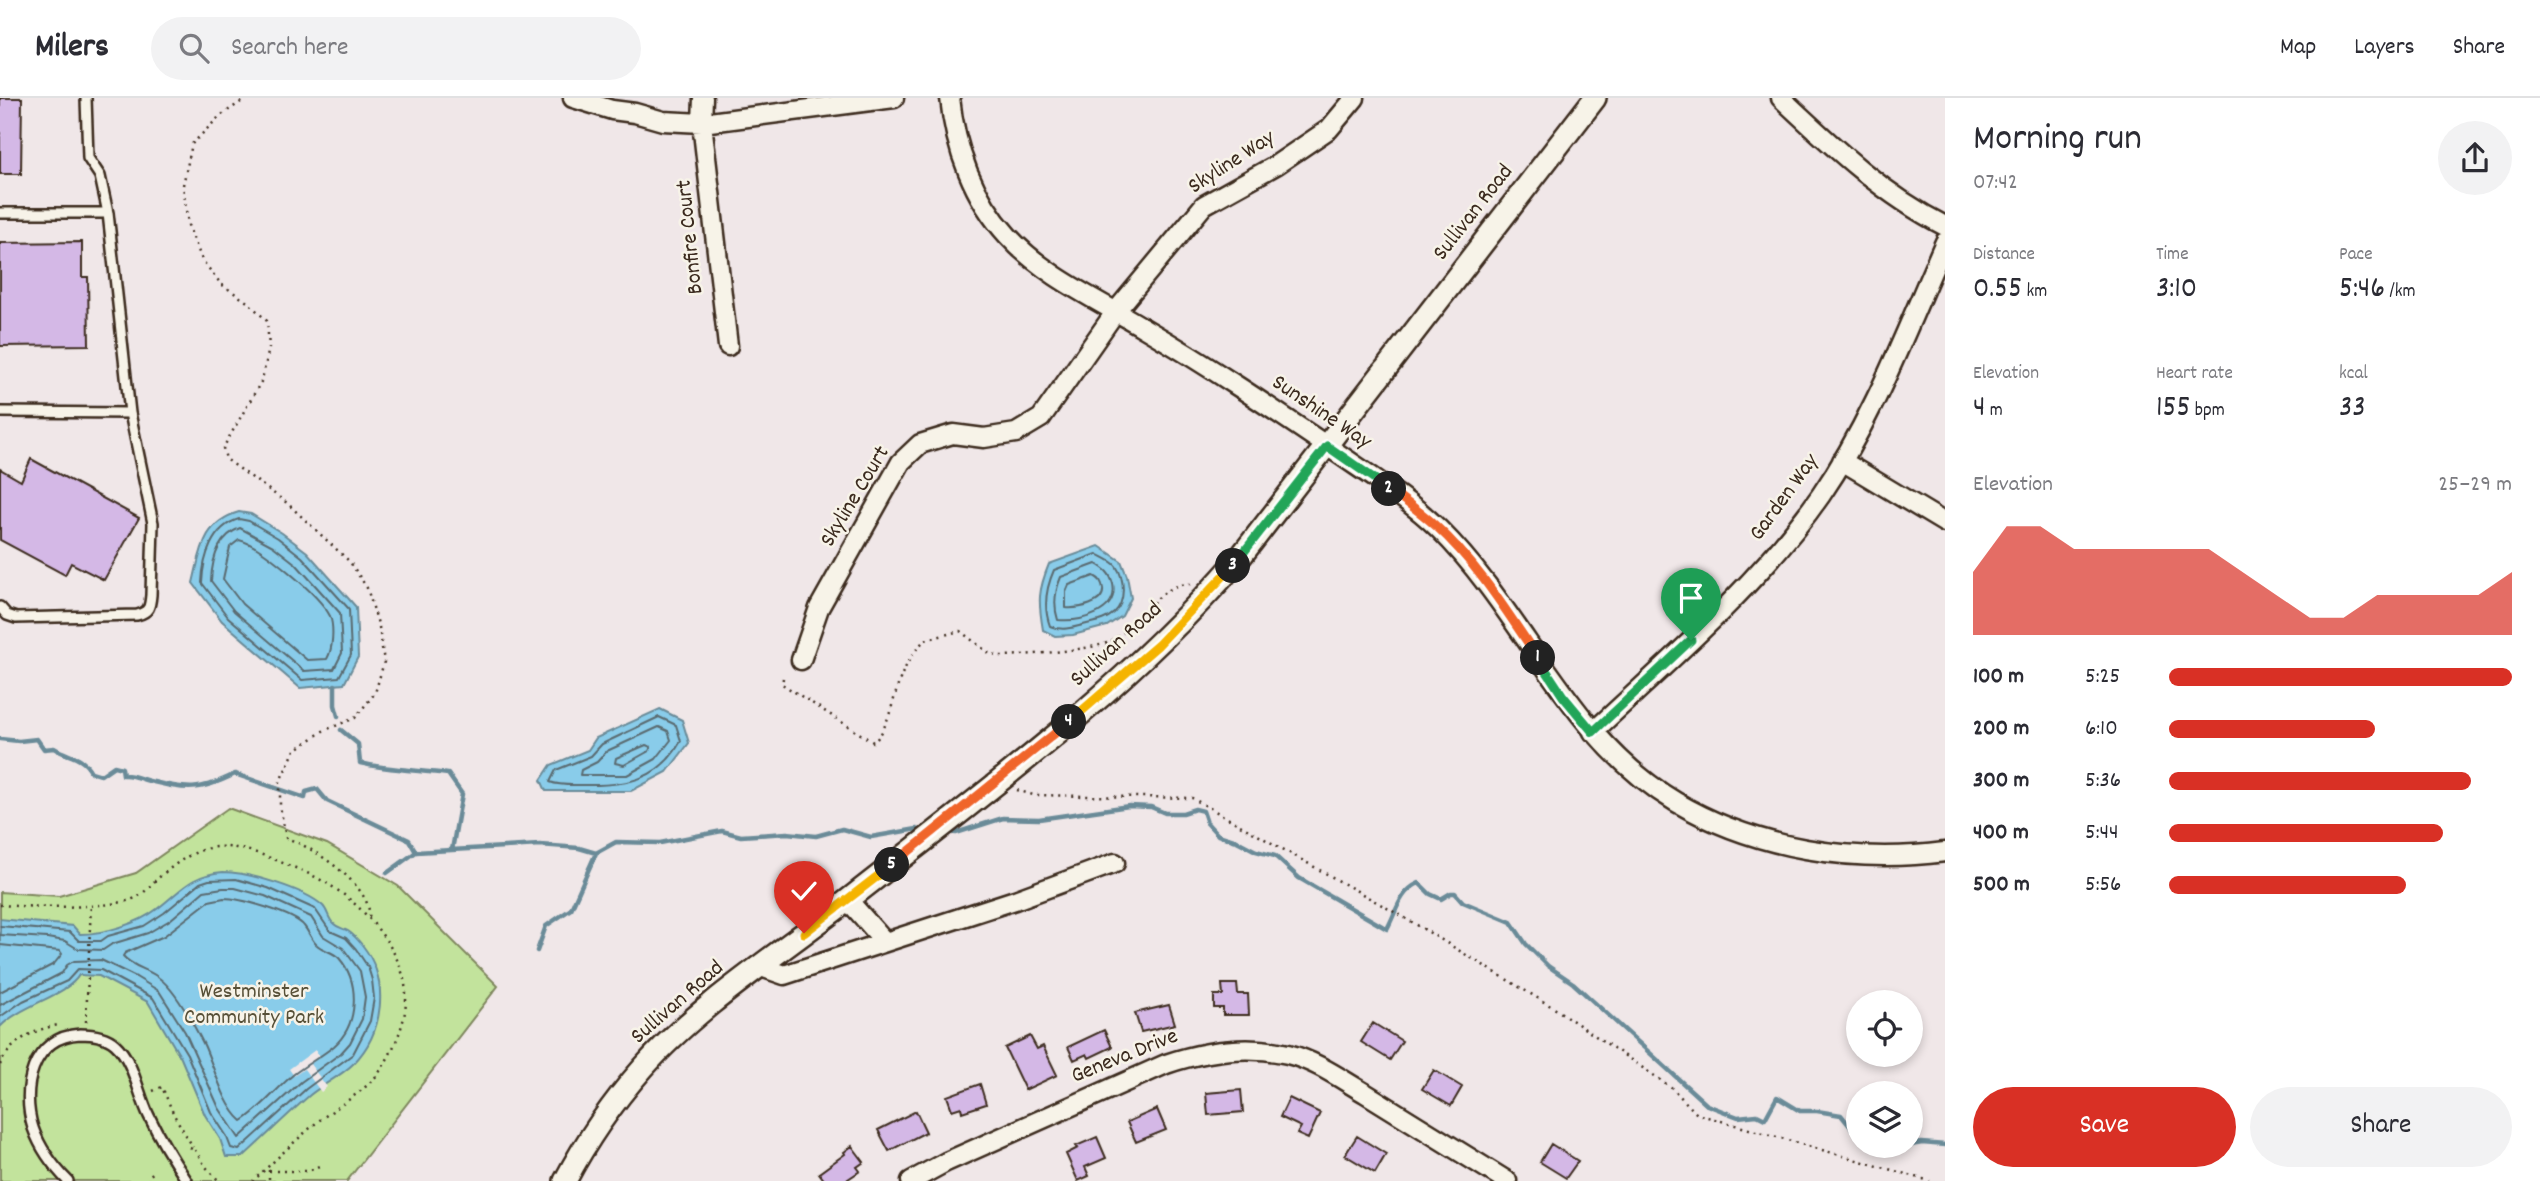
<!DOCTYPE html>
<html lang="en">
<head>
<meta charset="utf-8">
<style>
  body { margin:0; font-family:Dekko,sans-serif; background:#f2f2f3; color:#2b2b33; height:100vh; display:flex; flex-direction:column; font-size:26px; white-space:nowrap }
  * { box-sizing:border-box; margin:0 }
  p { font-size:23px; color:#7c7c81 }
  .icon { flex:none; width:38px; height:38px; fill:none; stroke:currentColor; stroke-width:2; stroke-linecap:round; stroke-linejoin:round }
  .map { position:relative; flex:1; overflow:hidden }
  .sheet { display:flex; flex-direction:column; background:#fff; width:595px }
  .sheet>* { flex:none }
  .controls { position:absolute; left:1846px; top:892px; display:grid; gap:14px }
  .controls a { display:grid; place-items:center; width:77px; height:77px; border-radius:50%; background:#fff; box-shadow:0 4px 10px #0003; font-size:35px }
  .pin { position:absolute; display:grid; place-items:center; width:60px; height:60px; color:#fff; margin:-72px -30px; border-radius:50% 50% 50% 0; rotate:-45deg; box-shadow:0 0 7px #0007 }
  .pin .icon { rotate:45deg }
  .km { position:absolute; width:35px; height:35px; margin:-18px; border-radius:50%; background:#222; color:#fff; font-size:19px; line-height:35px; text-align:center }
  .round { display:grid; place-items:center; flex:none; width:74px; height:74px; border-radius:37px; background:#f2f2f3 }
  .overview { display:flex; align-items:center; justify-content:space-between; height:119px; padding:0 28px }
  h1 { font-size:38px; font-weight:600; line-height:52px }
  .metrics { display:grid; grid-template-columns:repeat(3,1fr); gap:10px; height:119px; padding:7px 28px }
  .metrics div { display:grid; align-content:center }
  .metrics b { font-size:30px; font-weight:600 }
  .metrics small { font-size:19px; font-weight:400 }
  .metrics p { font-size:19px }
  .chart { height:196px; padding:14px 28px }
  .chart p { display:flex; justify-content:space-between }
  .chart svg { width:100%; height:126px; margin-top:7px; fill:#d93025; opacity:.7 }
  .action { display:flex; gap:14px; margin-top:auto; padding:14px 28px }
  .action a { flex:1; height:80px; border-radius:42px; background:#d93025; color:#fff; font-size:28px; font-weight:600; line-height:80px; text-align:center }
  .action a+a { background:#f2f2f3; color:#2b2b33 }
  ul { padding:0 28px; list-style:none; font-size:23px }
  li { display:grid; grid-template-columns:112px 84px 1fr; align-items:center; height:52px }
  li i { height:18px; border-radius:9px; background:#d93025 }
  header { display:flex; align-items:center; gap:42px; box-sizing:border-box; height:98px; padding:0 35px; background:#fff; border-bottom:2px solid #e1e1e2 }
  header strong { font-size:33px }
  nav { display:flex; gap:38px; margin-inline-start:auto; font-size:24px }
  .search { width:490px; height:63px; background:#f2f2f3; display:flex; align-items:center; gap:18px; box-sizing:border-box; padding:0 24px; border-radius:38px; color:#7c7c81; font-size:26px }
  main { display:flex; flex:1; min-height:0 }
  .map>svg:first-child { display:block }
  .green { fill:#c2e39c; stroke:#7e865d; stroke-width:2 }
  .water { fill:#89ccea; stroke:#6a8b98; stroke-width:2 }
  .pier { fill:#f0e7e8 }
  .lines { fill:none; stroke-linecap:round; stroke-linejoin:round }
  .shore { stroke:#5a6b70; stroke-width:2 }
  .stream { stroke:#6a8b98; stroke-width:4.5 }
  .building { fill:#d4b8e6; stroke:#3b2a1e; stroke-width:2 }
  .service-casing { stroke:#3b2a1e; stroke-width:14 }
  .minor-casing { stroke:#3b2a1e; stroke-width:23 }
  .tertiary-casing { stroke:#3b2a1e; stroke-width:26 }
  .path { stroke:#3b2a1e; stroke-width:2.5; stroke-dasharray:2 5; stroke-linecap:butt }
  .service { stroke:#f7f3e8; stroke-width:9 }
  .minor { stroke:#f7f3e8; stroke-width:18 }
  .tertiary { stroke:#f7f3e8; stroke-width:21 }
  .split-1-casing { stroke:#fff; stroke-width:14 }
  .split-2-casing { stroke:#fff; stroke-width:14 }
  .split-3-casing { stroke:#fff; stroke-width:14 }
  .split-4-casing { stroke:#fff; stroke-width:14 }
  .split-5-casing { stroke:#fff; stroke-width:14 }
  .split-6-casing { stroke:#fff; stroke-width:14 }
  .split-1 { stroke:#22a559; stroke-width:9 }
  .split-2 { stroke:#f0652b; stroke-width:9 }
  .split-3 { stroke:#22a559; stroke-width:9 }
  .split-4 { stroke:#f5b400; stroke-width:9 }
  .split-5 { stroke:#f0652b; stroke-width:9 }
  .split-6 { stroke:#f5b400; stroke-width:9 }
  .labels { text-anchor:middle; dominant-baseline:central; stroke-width:5; stroke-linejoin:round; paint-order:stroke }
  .street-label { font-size:23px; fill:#3b2a1e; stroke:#f7f3e8 }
  .park-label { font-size:23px; fill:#564f37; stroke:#f7f3e8 }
</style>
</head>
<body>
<header>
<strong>Milers</strong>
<div class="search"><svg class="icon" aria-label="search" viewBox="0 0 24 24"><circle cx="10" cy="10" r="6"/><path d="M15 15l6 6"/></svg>Search here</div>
<nav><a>Map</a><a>Layers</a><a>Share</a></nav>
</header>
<main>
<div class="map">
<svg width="1945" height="1083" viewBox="0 0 1945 1083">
  <rect width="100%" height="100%" fill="#f0e7e8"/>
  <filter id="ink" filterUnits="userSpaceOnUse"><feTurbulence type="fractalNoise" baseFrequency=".0143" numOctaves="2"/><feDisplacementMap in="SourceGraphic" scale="14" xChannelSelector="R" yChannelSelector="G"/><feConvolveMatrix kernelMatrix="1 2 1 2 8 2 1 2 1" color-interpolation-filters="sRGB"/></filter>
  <g filter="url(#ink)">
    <path class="green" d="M 228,710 L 327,746 L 398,788 L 498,888 L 347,1083 L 0,1083 L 0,794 L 59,798 L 136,775 Z"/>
    <path class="water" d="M 239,414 L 251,416 L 282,435 L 307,454 L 356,509 L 358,559 L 344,586 L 300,590 L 222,523 L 193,485 C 201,453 202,425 239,414 Z
      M 1099,448 L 1121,463 L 1127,478 L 1131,500 L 1122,518 L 1107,528 L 1073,537 L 1055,538 L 1043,532 C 1038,503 1038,493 1049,466 Z
      M 660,611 L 682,622 L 689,645 L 667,674 L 631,693 L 546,693 L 541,682 L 551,667 L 588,652 L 596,640 Z
      M 223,774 C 247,774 305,791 323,808 C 328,813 328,821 334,826 C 338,830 343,830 348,833 C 354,837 359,843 363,848 C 390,883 384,935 353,966 C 341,978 323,986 310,997 C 287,1017 265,1039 243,1059 L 226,1059 L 220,1041 L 205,1017 L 181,960 L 148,904 L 99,878 L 79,877 C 68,897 19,908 0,929 L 0,821 L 73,828 L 80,836 C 103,836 138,826 157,811 C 181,793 190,777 223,774 Z"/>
    <path class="pier" d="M 315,952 L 320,958 L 310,966 L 327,989 L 321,994 L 304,971 L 294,978 L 289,971 Z"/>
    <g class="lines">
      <path class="shore" d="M 239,421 L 249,423 L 278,440 L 302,459 L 349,511 L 351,557 L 339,579 L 302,582 L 228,519 L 202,485 C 203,459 212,429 239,421 Z
        M 240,430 L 273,448 L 296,466 L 340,515 L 342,555 L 334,571 L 304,573 L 234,513 L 211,483 C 212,461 219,438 240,430 Z
        M 239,442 C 260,446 320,498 330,518 C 334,529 333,551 327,561 L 307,562 L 242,506 L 223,481 L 230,449 Z
        M 1097,456 C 1102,459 1112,463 1116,468 C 1125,481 1126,504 1114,515 C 1105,523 1094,524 1083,527 C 1072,530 1061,533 1050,528 C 1043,509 1046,490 1054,472 Z
        M 1096,466 C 1105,471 1110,475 1113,486 C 1119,515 1080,524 1058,522 C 1053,507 1055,493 1061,479 Z
        M 1094,478 C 1100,481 1102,484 1103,491 C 1105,506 1078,511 1066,510 L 1066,494 L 1069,487 Z
        M 659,619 L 676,627 L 681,643 C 659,683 625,688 583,687 C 572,687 560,688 550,684 L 556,672 L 591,658 L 602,646 Z
        M 659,629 L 668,633 L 671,642 L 656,661 L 627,677 L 580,677 L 581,672 L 597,664 L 607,653 Z
        M 646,647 L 651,649 L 649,653 L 624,667 L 615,665 L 616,660 Z
        M 224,800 C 240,800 295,816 304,828 C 309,834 311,841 316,846 C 323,853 332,853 339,860 C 360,884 359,926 334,948 C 322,958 307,966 294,976 C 276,991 262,1010 242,1023 C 224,1008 214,969 204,947 C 194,927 176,892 159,880 C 148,871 132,869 123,858 L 125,855 L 164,838 L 209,803 Z
        M 0,828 L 70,834 L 79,843 L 101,843 L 108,838 L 144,828 L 164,815 L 200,785 L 209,782 L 236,781 L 268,790 L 315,811 L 330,833 L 346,840 L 356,851 L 368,869 L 372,882 L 374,900 L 370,923 L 353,956 L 306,991 L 239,1052 L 231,1050 L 226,1037 L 211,1014 L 187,956 L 153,900 L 101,872 L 78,871 L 67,883 L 23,903 L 0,919
        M 0,837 L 47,840 L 65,843 L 78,851 L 103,852 L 112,846 L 148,835 L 170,822 L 204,793 L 223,790 L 235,790 L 265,798 L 311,819 L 323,838 L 343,850 L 360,873 L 365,899 L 362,921 L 350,945 L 341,955 L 301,984 L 239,1040 L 219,1010 L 185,934 L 159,893 L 136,879 L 101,862 L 74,863 L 67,867 L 62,875 L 0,907
        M 0,847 L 60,853 L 62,856 L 54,866 L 0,894"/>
      <path class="stream" d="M 335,587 L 335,607 L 338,618
        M 341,632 L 358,646 L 360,665 C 389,672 418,672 448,676 L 462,696 L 452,752
        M 0,641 L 19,643 L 37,641 L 44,651 L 54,650 C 68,659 83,658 91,674 L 101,677 L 114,668 L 122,670 L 123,677 C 133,676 139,681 149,683 C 187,692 199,694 235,676 L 305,700 L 306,694 L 317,691 L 327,703 L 409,742 L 416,754
        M 948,734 L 956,735 L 1003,720 L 1039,721 L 1129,708 L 1151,709 L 1165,715 L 1183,715 L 1195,711 L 1203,713 L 1207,725 L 1218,737 L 1237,743 L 1256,753 L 1275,758 L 1299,780 L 1387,831 C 1397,813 1399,794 1419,785 L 1430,796 L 1441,801 L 1451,795 L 1455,795 L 1463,804 L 1511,824 L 1526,846 L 1548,868 L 1573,885 L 1707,1007 L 1738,1019 L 1757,1017 L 1765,1021 L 1777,999 L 1800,1013 L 1817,1013 L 1841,1017 L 1854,1033 L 1858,1034
        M 387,775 L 416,754 L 540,747 L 579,750 L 596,755
        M 537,853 L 546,828 L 571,811 L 596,755 L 616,744 L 660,745 L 722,733 L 741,738 L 787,735 L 816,738 L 842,731 L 871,739 L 917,731
        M 1911,1047 L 1922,1045 L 1945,1047"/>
    </g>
    <path class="building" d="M 0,0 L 22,0 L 21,76 L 0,76 Z
      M 82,144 L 82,179 L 88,179 L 89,247 L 0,248 L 0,145 Z
      M 31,361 L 139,420 L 104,482 L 71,465 L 65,477 L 0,442 L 0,371 L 21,383 Z
      M 1222,886 L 1237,886 L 1238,896 L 1248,896 L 1249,917 L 1223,917 L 1223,910 L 1214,910 L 1214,897 L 1223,897 Z
      M 1169,907 L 1175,926 L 1141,934 L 1135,915 Z
      M 1373,925 L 1402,943 L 1390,962 L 1361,944 Z
      M 1104,932 L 1112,949 L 1089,960 L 1087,956 L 1074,962 L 1068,949 Z
      M 1030,938 L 1037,951 L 1043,948 L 1057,977 L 1025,992 L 1005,950 Z
      M 1434,972 L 1462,989 L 1451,1008 L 1422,991 Z
      M 980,986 L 986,1006 L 962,1014 L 961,1009 L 952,1012 L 947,998 Z
      M 1241,992 L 1243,1014 L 1208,1017 L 1206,995 Z
      M 1289,1000 L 1320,1015 L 1308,1041 L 1297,1036 L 1301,1029 L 1280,1019 Z
      M 1157,1011 L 1166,1032 L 1136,1044 L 1127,1024 Z
      M 916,1013 L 926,1034 L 889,1053 L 878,1032 Z
      M 1357,1038 L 1386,1056 L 1375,1075 L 1345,1057 Z
      M 1097,1039 L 1106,1060 L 1085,1069 L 1089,1078 L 1078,1083 L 1066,1056 L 1078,1050 L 1076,1048 Z
      M 1551,1046 L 1578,1063 L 1566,1080 L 1540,1064 Z
      M 852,1048 L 864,1064 L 857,1069 L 860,1073 L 845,1083 L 825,1083 L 819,1075 L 845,1056 L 844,1054 Z"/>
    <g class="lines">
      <defs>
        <path id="service" d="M 86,0 L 88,60 L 100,78 L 108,115 L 130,315
          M 0,115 L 108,115
          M 0,314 L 130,315 L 153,425 L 151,497 C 150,509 149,514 137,517 L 16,520 L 7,517 L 0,509
          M 68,1083 C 53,1068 40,1050 33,1030 C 21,991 31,939 80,936 C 92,936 106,938 115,946 C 134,963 138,996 149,1018 C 160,1041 173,1062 187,1083"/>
        <path id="minor" d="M 573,0 L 612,12 L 635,15 L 663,23 L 702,25 L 894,0
          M 703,0 L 702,25 L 728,248
          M 950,0 C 955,50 973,100 1008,138 C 1045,179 1098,202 1144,230 C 1209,268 1271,310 1333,352 C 1369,377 1408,401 1439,431 C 1526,517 1568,640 1676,704 C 1756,751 1854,766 1945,754
          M 1781,0 C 1832,48 1882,96 1945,128
          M 1842,363 L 1945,425
          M 801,562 L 819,510 L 901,364 L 920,346 L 953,336 L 984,340 L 1016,335 L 1041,320 L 1116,213 L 1204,107 L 1276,67 L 1329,31 L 1355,0
          M 1593,634 C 1673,559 1758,487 1821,397 C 1874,320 1907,229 1945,144
          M 848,802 L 885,844
          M 761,869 L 784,877 L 1015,802 L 1115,765
          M 911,1083 L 946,1064 L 1166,966 C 1205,953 1248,947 1288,956 C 1316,963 1341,981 1365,995 C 1412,1024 1460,1054 1507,1083"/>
        <path id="tertiary" d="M 565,1083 C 586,1043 613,1004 643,970 C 698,907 782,854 848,802 C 983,696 1125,592 1238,462 L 1595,0"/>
      </defs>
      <use href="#service" class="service-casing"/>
      <use href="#minor" class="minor-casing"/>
      <use href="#tertiary" class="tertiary-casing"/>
      <path class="path" d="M 247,0 L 220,18 L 192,46 L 183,87 L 188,127 L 202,162 L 221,186 L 249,205 L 267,223 L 269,250 L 262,282 L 223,350 L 226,361 L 287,405 L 350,464 L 367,490 L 379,529 L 384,564 L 375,595 L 355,620 L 323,633 L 295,652 L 280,683 L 280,708 L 286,740 C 312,748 374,789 369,820
        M 783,580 L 782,586 L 873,644 C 888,635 895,592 902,576 C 908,564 915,551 925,542 L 960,533 L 989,555 L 1000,558 C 1019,558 1092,552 1109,544 C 1140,530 1154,486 1191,486
        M 1017,692 L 1033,697 L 1192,700 L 1412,824 L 1554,910 L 1671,989 L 1697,1016 L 1930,1083
        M 0,807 C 28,809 115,812 137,799 C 145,795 150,787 157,781 C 174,767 193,751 216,749 C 240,747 266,758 288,767 C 325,781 353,799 377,830 C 415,878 414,915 384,967 C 370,992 338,1007 316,1025 C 294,1044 274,1063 253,1083
        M 86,924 L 91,806
        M 0,967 C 11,943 33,932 58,927
        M 153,993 L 162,989 L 174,1017 L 193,1049
        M 190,1051 L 193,1049 L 206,1069 L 219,1083
        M 269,1072 L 269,1083
        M 269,1073 L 309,1073 L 321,1067
        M 149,1083 L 150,1077 L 155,1073"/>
      <use href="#service" class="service"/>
      <use href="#minor" class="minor"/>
      <use href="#tertiary" class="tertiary"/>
    </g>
  </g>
  <g class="lines" filter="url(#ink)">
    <defs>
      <path id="split-1" d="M 1538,560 L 1563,598 L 1593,634 L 1691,542"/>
      <path id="split-2" d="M 1389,391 C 1405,403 1421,414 1436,428 C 1477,465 1507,514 1538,560"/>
      <path id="split-3" d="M 1233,468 L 1327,348 L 1389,391"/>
      <path id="split-4" d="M 1069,624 L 1158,547 L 1233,468"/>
      <path id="split-5" d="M 892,767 L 1069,624"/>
      <path id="split-6" d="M 804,835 L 892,767"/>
    </defs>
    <use href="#split-1" class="split-1-casing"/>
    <use href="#split-2" class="split-2-casing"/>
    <use href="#split-3" class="split-3-casing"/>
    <use href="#split-4" class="split-4-casing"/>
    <use href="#split-5" class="split-5-casing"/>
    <use href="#split-6" class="split-6-casing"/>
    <use href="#split-1" class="split-1"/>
    <use href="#split-2" class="split-2"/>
    <use href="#split-3" class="split-3"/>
    <use href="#split-4" class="split-4"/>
    <use href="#split-5" class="split-5"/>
    <use href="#split-6" class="split-6"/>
  </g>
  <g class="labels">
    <g class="street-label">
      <text transform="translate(1232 65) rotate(-33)">Skyline Way</text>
      <text transform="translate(1474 115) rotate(-52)">Sullivan Road</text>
      <text transform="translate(691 139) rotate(-96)">Bonfire Court</text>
      <text transform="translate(1321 315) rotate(34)">Sunshine Way</text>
      <text transform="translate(856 399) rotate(-59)">Skyline Court</text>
      <text transform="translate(1785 400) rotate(-54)">Garden Way</text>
      <text transform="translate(1117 547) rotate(-42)">Sullivan Road</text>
      <text transform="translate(678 905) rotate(-41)">Sullivan Road</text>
      <text transform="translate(1125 959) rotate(-22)">Geneva Drive</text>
    </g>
    <g class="park-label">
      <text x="254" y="894">Westminster<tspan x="254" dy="26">Community Park</tspan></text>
    </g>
  </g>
</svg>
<div class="controls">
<a><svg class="icon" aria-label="locate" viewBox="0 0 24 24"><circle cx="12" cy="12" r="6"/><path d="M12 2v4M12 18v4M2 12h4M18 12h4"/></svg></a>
<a><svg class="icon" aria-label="layers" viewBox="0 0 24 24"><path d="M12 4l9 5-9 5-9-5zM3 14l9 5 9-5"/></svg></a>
</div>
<div class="pin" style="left:1691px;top:542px;background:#1e9e55"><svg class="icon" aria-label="arrive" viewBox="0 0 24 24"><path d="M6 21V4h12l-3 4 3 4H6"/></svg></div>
<div class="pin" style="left:804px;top:835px;background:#d93025"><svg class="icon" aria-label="check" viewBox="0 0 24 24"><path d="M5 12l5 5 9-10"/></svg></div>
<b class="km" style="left:1538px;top:560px">1</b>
<b class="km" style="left:1389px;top:391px">2</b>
<b class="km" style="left:1233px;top:468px">3</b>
<b class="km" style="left:1069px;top:624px">4</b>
<b class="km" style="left:892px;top:767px">5</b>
</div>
<section class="sheet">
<div class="overview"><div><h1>Morning run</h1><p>07:42</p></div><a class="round"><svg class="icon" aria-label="share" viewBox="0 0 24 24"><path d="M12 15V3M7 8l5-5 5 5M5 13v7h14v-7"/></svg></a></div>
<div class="metrics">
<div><p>Distance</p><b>0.55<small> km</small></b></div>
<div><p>Time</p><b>3:10</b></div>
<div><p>Pace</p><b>5:46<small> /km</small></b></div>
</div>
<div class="metrics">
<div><p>Elevation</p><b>4<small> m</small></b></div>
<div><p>Heart rate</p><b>155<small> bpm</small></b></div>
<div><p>kcal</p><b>33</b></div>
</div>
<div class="chart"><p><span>Elevation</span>25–29 m</p>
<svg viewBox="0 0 160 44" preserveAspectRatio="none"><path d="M0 44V22L10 6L20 6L30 14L40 14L50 14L60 14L70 14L80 22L90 30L100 38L110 38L120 30L130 30L140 30L150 30L160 22V44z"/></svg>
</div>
<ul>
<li><b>100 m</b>5:25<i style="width:100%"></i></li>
<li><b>200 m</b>6:10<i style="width:60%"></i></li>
<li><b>300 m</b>5:36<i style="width:88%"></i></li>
<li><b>400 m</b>5:44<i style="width:80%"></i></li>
<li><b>500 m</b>5:56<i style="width:69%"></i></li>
</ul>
<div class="action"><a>Save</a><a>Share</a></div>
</section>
</main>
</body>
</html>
